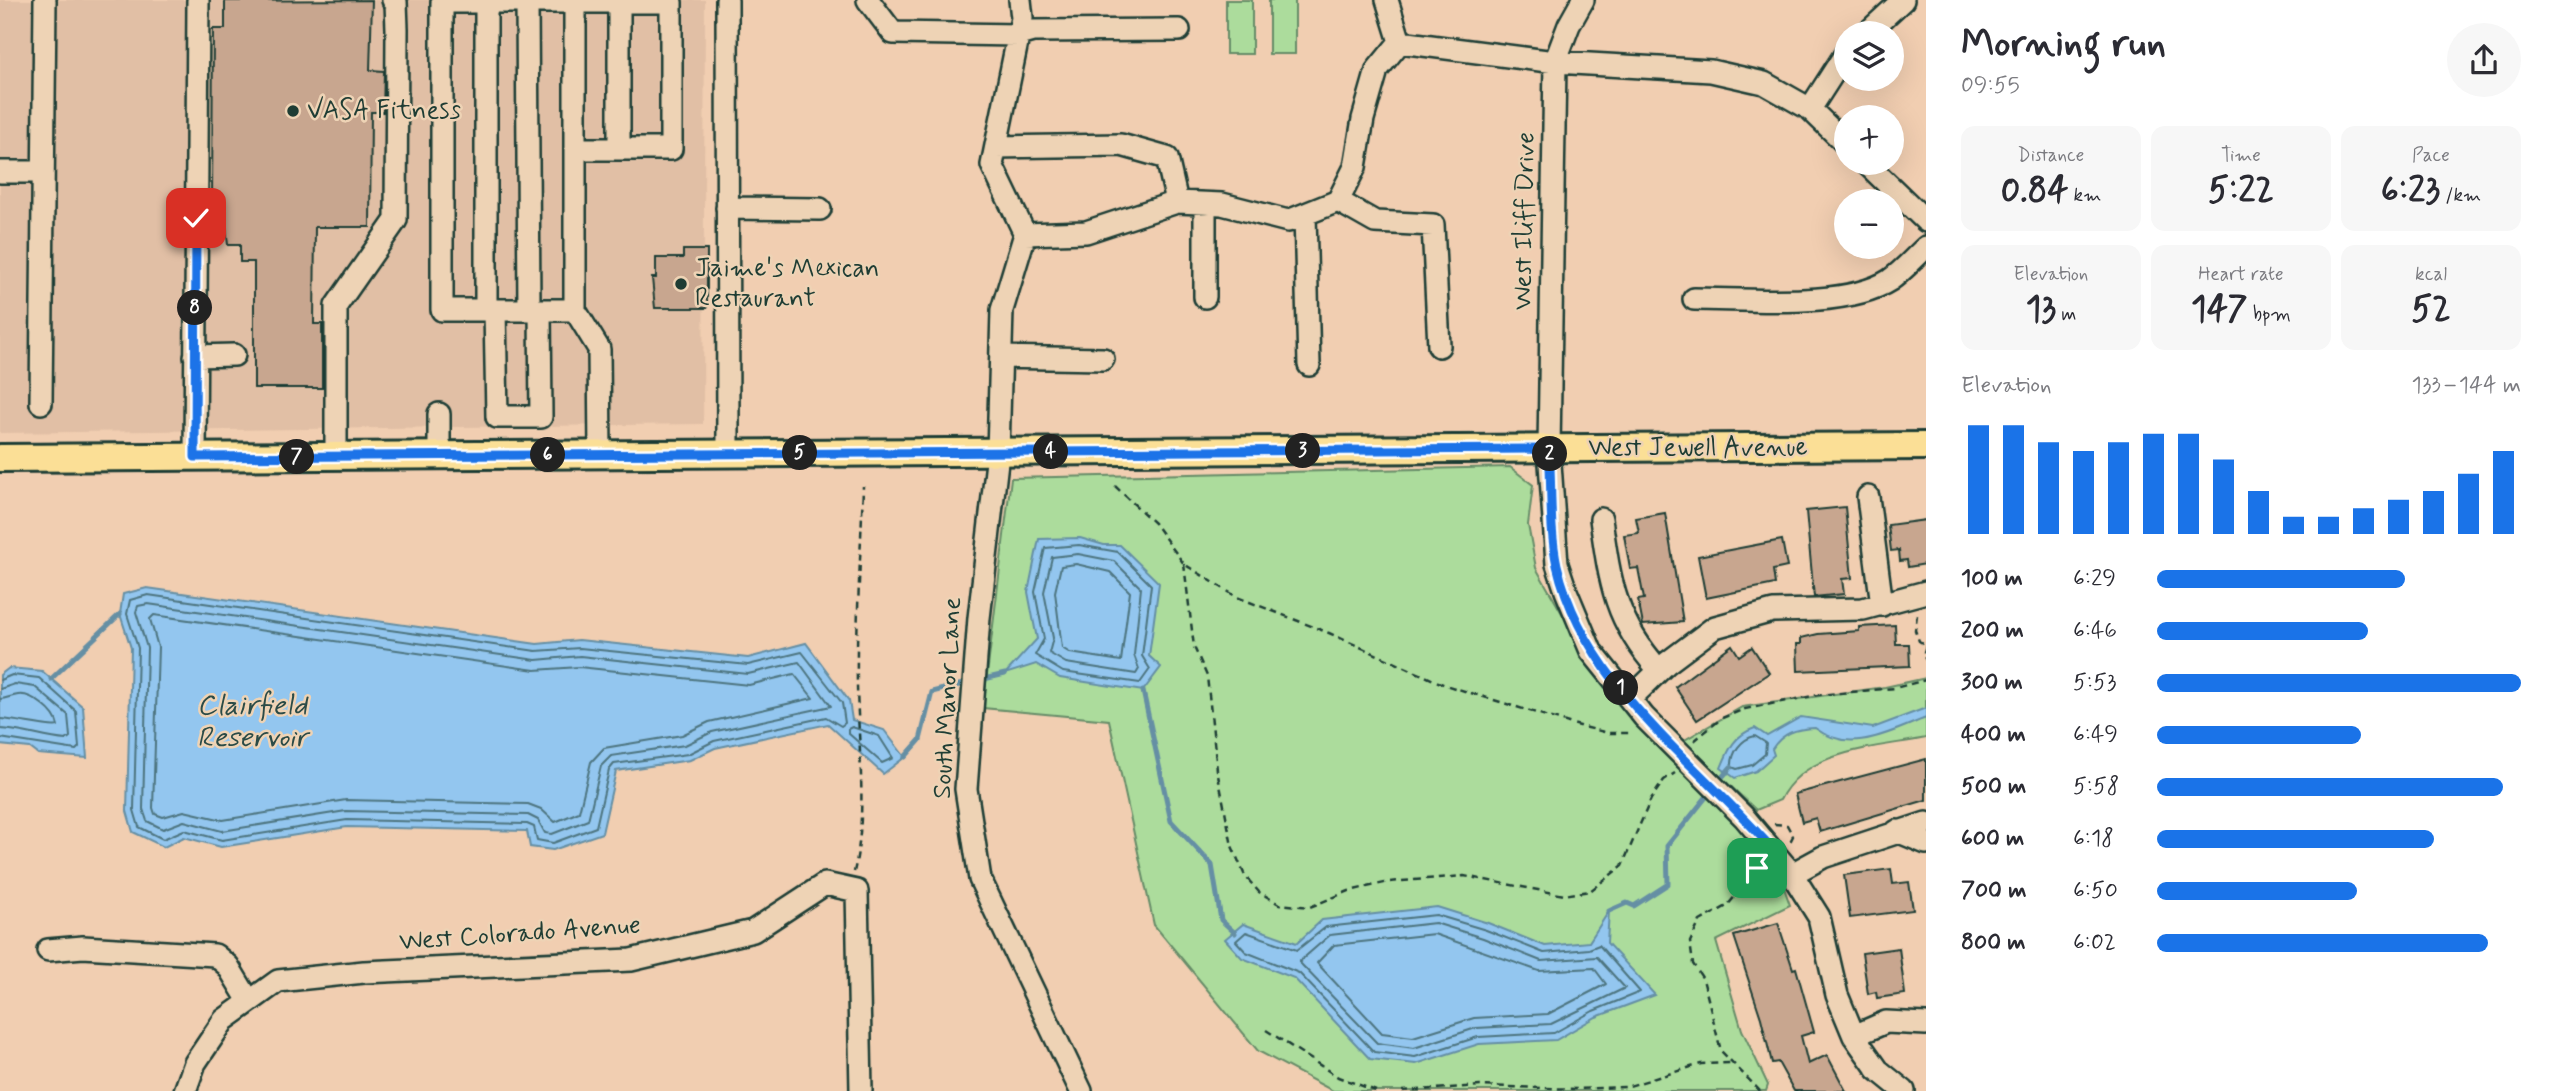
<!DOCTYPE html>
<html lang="en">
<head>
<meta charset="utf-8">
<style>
  body { margin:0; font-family:Mynerve,sans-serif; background:#f7f7f7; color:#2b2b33; height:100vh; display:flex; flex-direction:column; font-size:26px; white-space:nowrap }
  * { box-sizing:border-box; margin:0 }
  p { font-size:23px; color:#7c7c81 }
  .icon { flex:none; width:38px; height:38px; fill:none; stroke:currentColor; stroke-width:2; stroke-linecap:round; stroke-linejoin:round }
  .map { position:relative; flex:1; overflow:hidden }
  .sheet { display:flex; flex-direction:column; background:#fff; width:630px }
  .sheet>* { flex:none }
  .tools { position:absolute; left:1834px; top:21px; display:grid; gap:14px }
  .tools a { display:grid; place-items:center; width:70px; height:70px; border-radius:50%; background:#fff; box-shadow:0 7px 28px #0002; font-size:35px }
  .pin { position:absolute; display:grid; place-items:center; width:60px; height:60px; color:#fff; margin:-30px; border-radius:14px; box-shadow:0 4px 10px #0006 }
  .km { position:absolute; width:35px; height:35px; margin:-18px; border-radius:50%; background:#222; color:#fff; font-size:19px; line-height:35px; text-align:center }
  .round { display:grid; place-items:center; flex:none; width:74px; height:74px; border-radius:37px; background:#f7f7f7 }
  .headline { display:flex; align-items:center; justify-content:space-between; height:119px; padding:0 35px }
  h1 { font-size:38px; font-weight:700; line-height:52px }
  .metrics { display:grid; grid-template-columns:repeat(3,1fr); gap:10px; height:119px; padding:7px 35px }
  .metrics div { display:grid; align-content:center; border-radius:14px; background:#f7f7f7; text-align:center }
  .metrics b { font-size:35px; font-weight:700 }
  .metrics small { font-size:19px; font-weight:400 }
  .metrics p { font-size:19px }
  .chart { height:196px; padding:14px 35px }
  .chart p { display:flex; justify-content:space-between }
  .chart svg { width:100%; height:126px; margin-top:7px; stroke:#1a73e8; stroke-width:6 }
  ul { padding:0 35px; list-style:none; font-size:23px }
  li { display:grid; grid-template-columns:112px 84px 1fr; align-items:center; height:52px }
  li i { height:18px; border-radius:9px; background:#1a73e8 }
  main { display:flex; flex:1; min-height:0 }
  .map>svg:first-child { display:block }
  .built { fill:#e1bfa5 }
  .green { fill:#acdc9c; stroke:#668c68; stroke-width:2 }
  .water { fill:#93c6ef; stroke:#658fa4; stroke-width:2 }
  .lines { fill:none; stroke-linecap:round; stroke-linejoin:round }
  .shore { stroke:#4d747f; stroke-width:2 }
  .stream { stroke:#658fa4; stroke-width:5 }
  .building { fill:#c8a68f; stroke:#1f3d34; stroke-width:2 }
  .minor-casing { stroke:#1f3d34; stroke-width:26 }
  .major-casing { stroke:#1f3d34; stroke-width:32 }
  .path { stroke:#1f3d34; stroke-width:2.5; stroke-dasharray:7 5; stroke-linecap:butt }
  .minor { stroke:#eed3b5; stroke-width:21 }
  .major { stroke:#fbdf96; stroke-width:26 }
  .route-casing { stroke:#fff; stroke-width:14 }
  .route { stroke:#1a73e8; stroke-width:9 }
  .poi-dot { fill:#1f3d34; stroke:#eed3b5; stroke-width:2.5 }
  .labels { text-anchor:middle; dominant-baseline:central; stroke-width:5; stroke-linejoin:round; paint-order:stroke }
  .poi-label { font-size:26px; fill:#1f3d34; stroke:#eed3b5; text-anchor:start }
  .street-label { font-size:26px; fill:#1f3d34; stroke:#eed3b5 }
  .water-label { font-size:28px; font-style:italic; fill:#2b4b47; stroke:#eed3b5 }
</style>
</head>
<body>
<main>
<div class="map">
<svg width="1926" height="1091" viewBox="0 0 1926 1091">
  <rect width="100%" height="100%" fill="#f1ceb1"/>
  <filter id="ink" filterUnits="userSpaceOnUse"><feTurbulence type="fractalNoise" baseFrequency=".0143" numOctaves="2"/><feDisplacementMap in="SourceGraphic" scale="14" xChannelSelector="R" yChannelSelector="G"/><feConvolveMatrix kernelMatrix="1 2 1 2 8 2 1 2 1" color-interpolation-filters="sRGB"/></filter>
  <g filter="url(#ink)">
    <path class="built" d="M 0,0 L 705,0 L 703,424 L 0,433 Z"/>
    <path class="green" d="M 1226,0 L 1252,0 L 1252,54 L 1226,54 Z
      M 1269,0 L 1295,0 L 1295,54 L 1269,54 Z
      M 1510,467 L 1533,485 L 1528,525 L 1536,568 L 1599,678 L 1635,723 L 1751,838 L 1778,871 L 1790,905 L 1716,941 L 1742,1030 L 1768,1085 L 1766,1091 L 1333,1091 L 1258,1051 L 1154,925 L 1109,720 L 983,708 L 1011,478 Z
      M 1926,678 L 1926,738 C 1877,748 1805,749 1780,800 L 1756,810 L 1683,741 L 1742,707 L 1885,687 Z"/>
    <path class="water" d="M 1080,538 L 1104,545 L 1120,545 L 1159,583 L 1149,656 L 1161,667 L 1143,691 L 1060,678 L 1036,664 L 1005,674 L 1037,639 L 1028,592 L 1039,539 Z
      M 147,588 L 537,644 L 579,640 L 748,658 L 806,643 L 849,701 L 852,720 L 884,730 L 905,757 L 883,774 L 828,724 L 715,748 L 690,760 L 616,771 L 602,833 L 553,850 L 530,847 L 527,831 L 347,827 L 221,847 L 184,837 L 164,847 L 133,832 L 127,811 L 131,648 L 120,614 L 123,594 Z
      M 9,668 L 42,671 L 83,707 L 87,758 L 38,754 L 30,748 L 0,745 L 0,675 Z
      M 1926,708 L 1926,718 C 1889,732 1850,755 1815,728 C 1796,729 1783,732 1772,749 L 1774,755 L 1756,771 L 1735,778 L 1721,768 C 1729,748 1735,735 1755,728 L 1767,736 L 1801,717 L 1873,728 Z
      M 1437,907 L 1488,923 L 1545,946 L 1589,942 L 1609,911 L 1607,943 L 1655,995 L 1596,1017 L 1556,1040 L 1479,1044 L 1416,1064 L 1370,1059 L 1294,978 L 1242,958 L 1225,939 L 1243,924 L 1297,943 L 1322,920 Z"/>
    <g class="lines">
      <path class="shore" d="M 1079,545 L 1118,552 L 1151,585 L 1142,656 L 1150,669 L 1140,683 L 1063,672 L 1035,655 L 1044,639 L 1035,592 L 1045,548 Z
        M 1078,554 L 1114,561 L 1141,588 L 1134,655 L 1139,669 L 1136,674 L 1066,663 L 1049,653 L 1053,638 L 1044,592 L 1052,557 Z
        M 1076,564 L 1110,572 L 1130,592 L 1121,661 L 1070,653 L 1062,648 L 1055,592 L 1061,566 Z
        M 148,595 L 536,651 L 580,648 L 748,665 L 802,652 L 842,703 L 845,723 L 841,726 L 826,717 L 714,741 L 688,754 L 614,764 L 609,770 L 596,827 L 553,843 L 537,840 L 534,827 L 527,824 L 347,820 L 222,840 L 184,830 L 163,839 L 139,827 L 134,810 L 138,648 L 127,614 L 130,600 Z
        M 148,604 L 536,660 L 580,656 L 748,674 L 799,662 L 831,706 L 712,732 L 685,745 L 611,756 L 601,766 L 588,820 L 552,834 L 545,833 L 538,820 L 528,815 L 346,811 L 222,831 L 184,821 L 163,829 L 147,821 L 143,809 L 147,648 L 136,612 L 138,606 Z
        M 154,615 L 535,670 L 579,667 L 749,685 L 794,674 L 813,698 L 709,722 L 682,735 L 604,748 L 591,762 L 579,812 L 555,822 L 541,809 L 528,804 L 346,800 L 223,820 L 184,811 L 163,817 L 155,814 L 153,808 L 158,647 L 150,619 Z
        M 0,680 L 12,675 L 39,678 L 76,711 L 79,747 L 76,750 L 0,738
        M 0,689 L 15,684 L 35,687 L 68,715 L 70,737 L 66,740 C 43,738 24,730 0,729
        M 0,699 C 6,699 11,696 18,695 C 32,693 56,712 58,726 C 53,729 13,719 0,719
        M 852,727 L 879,736 L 893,758 L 882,763 L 848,733 L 848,729 Z
        M 1755,736 L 1766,743 L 1765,754 L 1752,765 L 1737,769 L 1732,767 C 1731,753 1741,739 1755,736 Z
        M 1436,915 L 1486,930 L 1544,953 L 1589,949 L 1599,945 L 1640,992 L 1593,1011 L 1554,1033 L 1478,1037 L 1415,1057 L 1374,1052 L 1299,973 L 1246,952 L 1236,941 L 1246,932 L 1297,950 L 1326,927 Z
        M 1435,923 L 1483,938 L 1541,961 L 1597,957 L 1625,988 L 1551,1024 L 1476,1028 L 1414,1048 L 1377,1043 L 1299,962 L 1330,935 Z
        M 1434,934 L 1539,971 L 1594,968 L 1606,984 L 1548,1014 L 1474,1018 L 1413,1037 L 1382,1033 L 1317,963 L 1334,945 Z"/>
      <path class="stream" d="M 51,679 L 120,614
        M 980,680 L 1005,674
        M 1143,691 L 1171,821 L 1212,865 L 1221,920 L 1235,933
        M 905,757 L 920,740 L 932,692 L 967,683
        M 1717,783 L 1731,767
        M 1609,911 L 1627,903 L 1634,906 L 1668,884 L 1667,846 L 1711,791"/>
    </g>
    <path class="building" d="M 372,0 L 370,70 L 384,71 L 383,112 L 371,112 L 370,227 L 315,227 L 314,324 L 322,324 L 322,388 L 254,388 L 254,262 L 240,262 L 240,245 L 228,245 L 225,218 L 212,203 L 213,29 L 225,29 L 225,1 Z
      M 683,250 L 707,250 L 707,308 L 655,308 L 652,278 L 656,278 L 656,258 L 683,258 Z
      M 1845,507 L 1852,578 L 1842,579 L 1844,594 L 1814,597 L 1806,511 Z
      M 1665,513 L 1683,622 L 1643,625 L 1638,600 L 1644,599 L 1638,568 L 1630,569 L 1624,535 L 1639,533 L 1636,518 Z
      M 1926,520 L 1926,564 L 1908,567 L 1907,560 L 1900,561 L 1899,550 L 1891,551 L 1888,525 Z
      M 1782,540 L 1787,567 L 1773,570 L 1775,584 L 1706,598 L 1698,556 Z
      M 1895,625 L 1896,644 L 1909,644 L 1910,666 L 1798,671 L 1797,644 L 1801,644 L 1801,638 L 1818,634 L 1859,631 L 1859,627 Z
      M 1732,645 L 1739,656 L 1752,647 L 1769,673 L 1697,720 L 1675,687 Z
      M 1926,759 L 1926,800 L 1820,832 L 1816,818 L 1802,822 L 1795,794 Z
      M 1891,869 L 1893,884 L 1909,882 L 1913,910 L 1850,918 L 1844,875 Z
      M 1778,923 L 1793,969 L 1796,968 L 1814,1032 L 1801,1036 L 1808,1064 L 1827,1055 L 1846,1091 L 1794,1091 L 1778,1062 L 1772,1063 L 1761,1018 L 1734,936 Z
      M 1899,948 L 1905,994 L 1877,998 L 1876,992 L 1868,994 L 1862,953 Z"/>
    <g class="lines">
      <defs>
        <path id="minor" d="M 727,0 L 728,453
          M 868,0 L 893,33 L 1019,35 L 1033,31 L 1179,30
          M 1020,0 L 1022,18 L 992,165 L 1025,234 L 1086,232 L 1177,202 L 1222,204 L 1288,221 L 1338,201 L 1355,167 L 1363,119 L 1377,70 L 1400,42
          M 1387,0 L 1400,42
          M 1583,0 L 1569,25 L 1555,62 L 1549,449 L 1557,564 L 1566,591 L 1591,651 L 1644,717 L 1744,817 L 1792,874 L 1819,917 L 1837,995 L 1854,1036 L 1878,1070 L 1904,1091
          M 486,2 L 486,310
          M 527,2 L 529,310
          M 575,2 L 575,149
          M 619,2 L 619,149
          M 1867,33 L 1903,0
          M 1400,42 L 1555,62 L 1711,71 L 1764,83 L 1810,109 L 1846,144
          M 1810,109 L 1846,53
          M 996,147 L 1121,145 L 1167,158 L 1177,202
          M 1866,163 L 1926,221
          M 0,172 L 42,172
          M 1338,201 L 1375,222 L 1433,225 L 1439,346
          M 1205,204 L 1205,297
          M 727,208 L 820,209
          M 1305,215 L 1309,365
          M 1025,234 L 1002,310 L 998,453 L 979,618 L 966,789 L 980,879 L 1081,1091
          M 1694,299 C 1748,299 1845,309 1890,280 C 1903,271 1914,258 1926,247
          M 495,310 L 497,417 L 541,417 L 540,310
          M 575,310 L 442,310 L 442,2 L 671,2 L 671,149 L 575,149 L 575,310 L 599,349 L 600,454
          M 195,356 L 234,355
          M 1001,357 L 1103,359
          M 41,403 L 45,0
          M 439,414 L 439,455
          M 336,456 L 336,306 L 396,220 L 397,29 L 396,2 L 393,0
          M 195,457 L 198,0
          M 1868,497 L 1882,605
          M 1601,519 C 1610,583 1615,621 1659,670
          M 1630,699 L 1667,663 L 1715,627 L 1773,611 L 1863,609 L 1926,592
          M 1897,831 L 1926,843
          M 1792,874 L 1823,857 L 1926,823
          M 48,950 L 83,947 L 215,955 L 228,966 L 249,1001
          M 1854,1036 L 1886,1022 L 1926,1024
          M 185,1091 L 195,1063 L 224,1020 L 278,981 L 364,972 L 631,960 L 753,931 L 825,884 L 857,891 L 861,1091"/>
        <path id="major" d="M 0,458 L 1926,446"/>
      </defs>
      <use href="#minor" class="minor-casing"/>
      <use href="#major" class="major-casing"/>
      <path class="path" d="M 1115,486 L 1154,523 L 1184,564 L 1237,597 L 1329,633 L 1445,685 L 1572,724 L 1608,733 L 1630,733
        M 1184,564 L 1194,647 L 1207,676 L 1217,770 L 1232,846 L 1245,876 L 1259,892 L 1279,904 L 1310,907 L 1349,891 L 1389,882 L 1464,876 L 1564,895 L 1590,891 L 1622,866 L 1651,799 L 1664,780 L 1675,773
        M 1917,615 L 1915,630 L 1919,641 L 1926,645
        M 1926,646 L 1923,655 L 1926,660
        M 1694,741 L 1722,718 L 1745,709 L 1818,695 L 1895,688 L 1926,680
        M 1774,824 L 1787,825 L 1793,836 L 1790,842
        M 854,872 C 868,812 858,746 857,685 C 856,619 861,552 863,486
        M 1266,1030 L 1338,1077 L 1376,1091
        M 1402,1091 L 1480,1086 L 1577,1089 L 1626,1087 L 1701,1064 L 1732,1063
        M 1760,1091 L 1721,1051 L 1703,979 L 1693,964 L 1690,942 L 1700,921 L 1727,906 L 1760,866"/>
      <use href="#minor" class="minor"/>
      <use href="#major" class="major"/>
    </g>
  </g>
  <g class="lines" filter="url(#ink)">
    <defs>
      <path id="route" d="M 196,218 L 195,457 L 1549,449 C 1552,486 1549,529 1557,565 C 1585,687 1699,764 1776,853 L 1757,868"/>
    </defs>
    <use href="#route" class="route-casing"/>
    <use href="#route" class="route"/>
  </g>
  <g class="poi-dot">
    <circle cx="293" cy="111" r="7"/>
    <circle cx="681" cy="284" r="7"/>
  </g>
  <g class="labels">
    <g class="poi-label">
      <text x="307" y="111">VASA Fitness</text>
      <text x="695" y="269">Jaime's Mexican<tspan x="695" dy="30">Restaurant</tspan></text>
    </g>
    <g class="street-label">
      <text transform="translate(1525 221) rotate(-89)">West Iliff Drive</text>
      <text x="1698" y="448">West Jewell Avenue</text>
      <text transform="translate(948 698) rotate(-87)">South Manor Lane</text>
      <text transform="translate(520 934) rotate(-4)">West Colorado Avenue</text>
    </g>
    <g class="water-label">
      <text x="252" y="706">Clairfield<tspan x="252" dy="32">Reservoir</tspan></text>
    </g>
  </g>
</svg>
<div class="tools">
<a><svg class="icon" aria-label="layers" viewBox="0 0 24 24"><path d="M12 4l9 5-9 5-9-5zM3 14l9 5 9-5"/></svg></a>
<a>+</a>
<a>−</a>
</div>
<div class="pin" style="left:1757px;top:868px;background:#1e9e55"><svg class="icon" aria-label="arrive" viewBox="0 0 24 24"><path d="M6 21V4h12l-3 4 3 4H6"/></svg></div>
<div class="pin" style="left:196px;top:218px;background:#d93025"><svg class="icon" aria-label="check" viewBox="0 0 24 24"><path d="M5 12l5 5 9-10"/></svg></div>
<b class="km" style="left:1621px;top:688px">1</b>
<b class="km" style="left:1550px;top:454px">2</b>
<b class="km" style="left:1303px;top:451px">3</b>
<b class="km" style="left:1051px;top:452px">4</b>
<b class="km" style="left:800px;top:453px">5</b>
<b class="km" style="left:548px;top:455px">6</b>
<b class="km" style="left:297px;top:457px">7</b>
<b class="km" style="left:195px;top:308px">8</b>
</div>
<section class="sheet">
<div class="headline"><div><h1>Morning run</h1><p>09:55</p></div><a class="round"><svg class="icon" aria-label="share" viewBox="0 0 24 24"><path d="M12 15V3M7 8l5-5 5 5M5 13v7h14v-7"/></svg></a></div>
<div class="metrics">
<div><p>Distance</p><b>0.84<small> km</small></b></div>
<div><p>Time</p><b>5:22</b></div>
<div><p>Pace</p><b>6:23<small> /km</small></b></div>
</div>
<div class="metrics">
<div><p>Elevation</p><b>13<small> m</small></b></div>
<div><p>Heart rate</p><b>147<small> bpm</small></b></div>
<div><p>kcal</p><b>52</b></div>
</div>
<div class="chart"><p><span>Elevation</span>133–144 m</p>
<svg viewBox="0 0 160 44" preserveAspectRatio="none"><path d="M5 44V6M15 44V6M25 44V12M35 44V15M45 44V12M55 44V9M65 44V9M75 44V18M85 44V29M95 44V38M105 44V38M115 44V35M125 44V32M135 44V29M145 44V23M155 44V15"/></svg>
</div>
<ul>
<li><b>100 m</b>6:29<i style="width:68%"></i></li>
<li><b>200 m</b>6:46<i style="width:58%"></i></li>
<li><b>300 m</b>5:53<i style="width:100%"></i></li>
<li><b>400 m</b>6:49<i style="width:56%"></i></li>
<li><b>500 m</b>5:58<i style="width:95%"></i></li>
<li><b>600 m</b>6:18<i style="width:76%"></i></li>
<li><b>700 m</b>6:50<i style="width:55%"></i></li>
<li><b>800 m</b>6:02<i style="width:91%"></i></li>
</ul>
</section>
</main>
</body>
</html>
